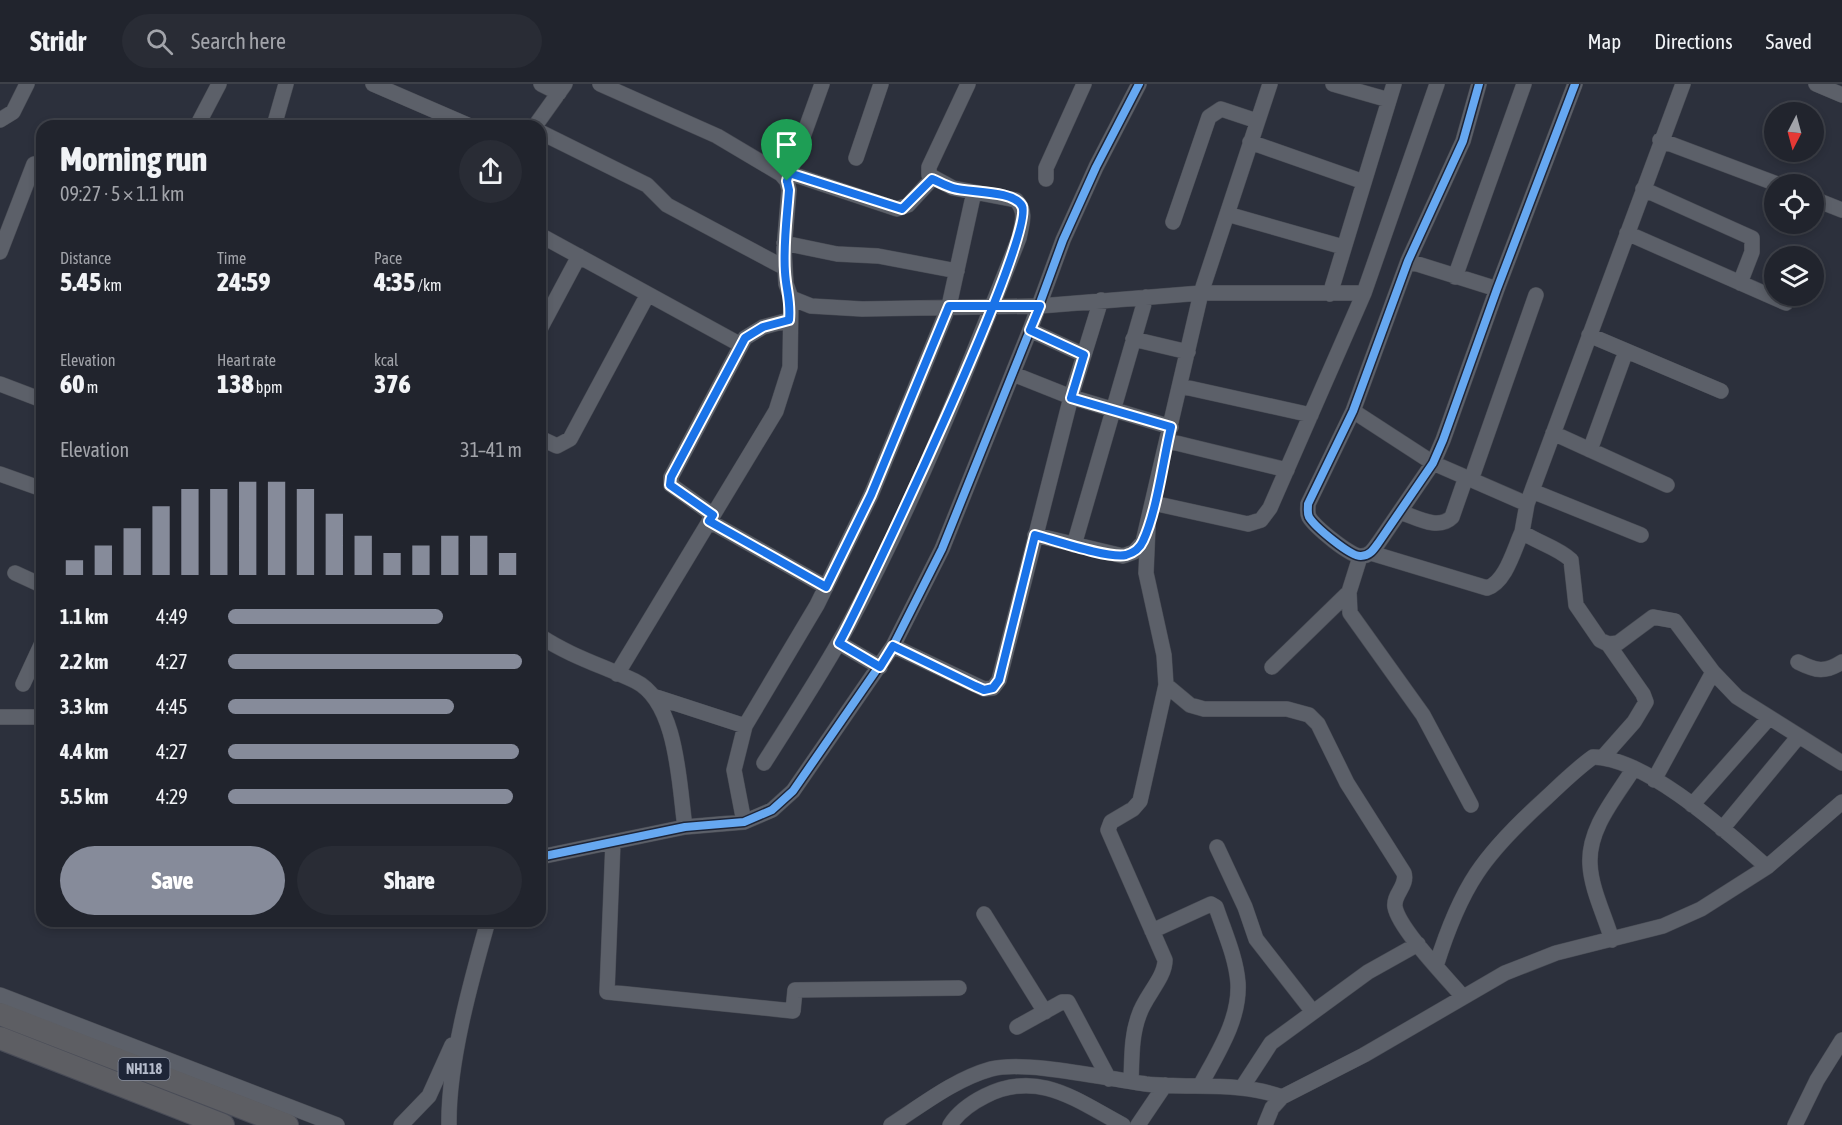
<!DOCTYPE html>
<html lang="en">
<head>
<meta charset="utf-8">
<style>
  body { margin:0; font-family:"Asap Condensed",sans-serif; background:#292c35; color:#f1f3f6; height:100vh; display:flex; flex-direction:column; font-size:22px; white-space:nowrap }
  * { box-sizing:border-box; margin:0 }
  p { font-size:20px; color:#a2a4aa }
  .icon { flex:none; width:33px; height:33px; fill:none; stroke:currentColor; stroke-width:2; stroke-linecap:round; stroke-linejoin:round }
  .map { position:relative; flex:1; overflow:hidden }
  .drawer { position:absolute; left:36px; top:36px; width:510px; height:807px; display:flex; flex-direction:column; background:#21242d; border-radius:18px; box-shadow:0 3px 9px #0003,0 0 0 2px #3e4149 }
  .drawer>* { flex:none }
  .needle { width:39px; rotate:186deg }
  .buttons { position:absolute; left:1764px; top:18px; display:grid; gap:12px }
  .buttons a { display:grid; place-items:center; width:60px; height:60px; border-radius:50%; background:#21242d; box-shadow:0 3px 9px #0003,0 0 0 2px #3e4149; font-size:30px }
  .pin { position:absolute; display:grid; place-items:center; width:51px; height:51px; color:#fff; margin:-62px -26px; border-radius:50% 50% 50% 0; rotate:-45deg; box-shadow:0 0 6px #0007 }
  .pin .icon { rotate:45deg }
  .round { display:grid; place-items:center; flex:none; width:63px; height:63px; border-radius:32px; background:#292c35 }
  .summary { display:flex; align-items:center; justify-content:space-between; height:102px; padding:0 24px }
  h1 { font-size:33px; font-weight:800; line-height:45px }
  .stats { display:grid; grid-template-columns:repeat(3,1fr); gap:9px; height:102px; padding:6px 24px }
  .stats div { display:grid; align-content:center }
  .stats b { font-size:26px; font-weight:800 }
  .stats small { font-size:16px; font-weight:400 }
  .stats p { font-size:16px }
  .chart { height:168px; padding:12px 24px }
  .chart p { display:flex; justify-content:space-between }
  .chart svg { width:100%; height:108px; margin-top:6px; stroke:#868b9a; stroke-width:6 }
  .action { display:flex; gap:12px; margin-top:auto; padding:12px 24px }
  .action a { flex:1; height:69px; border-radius:36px; background:#868b9a; color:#fff; font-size:24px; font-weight:800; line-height:69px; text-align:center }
  .action a+a { background:#292c35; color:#f1f3f6 }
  ul { padding:0 24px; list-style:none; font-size:20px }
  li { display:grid; grid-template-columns:96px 72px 1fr; align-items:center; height:45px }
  li i { height:15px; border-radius:8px; background:#868b9a }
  header { display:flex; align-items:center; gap:36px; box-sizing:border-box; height:84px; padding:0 30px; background:#21242d; border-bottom:2px solid #3e4149 }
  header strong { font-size:28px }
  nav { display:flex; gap:33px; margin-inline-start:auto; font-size:21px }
  .search { width:420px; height:54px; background:#292c35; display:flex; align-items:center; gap:15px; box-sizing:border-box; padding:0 21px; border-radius:33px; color:#a2a4aa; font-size:22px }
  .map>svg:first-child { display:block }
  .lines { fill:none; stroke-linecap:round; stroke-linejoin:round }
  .minor-casing { stroke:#484b54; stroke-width:16 }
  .highway-casing { stroke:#494c57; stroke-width:24 }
  .minor { stroke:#5c6069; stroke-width:15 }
  .highway { stroke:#5d5e63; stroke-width:22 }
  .cycleway-casing { stroke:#1e2537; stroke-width:11 }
  .cycleway { stroke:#66a8f1; stroke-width:8 }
  .route-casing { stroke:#fff; stroke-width:12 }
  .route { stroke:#1a73e8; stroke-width:8 }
  .labels { text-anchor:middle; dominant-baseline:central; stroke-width:5; stroke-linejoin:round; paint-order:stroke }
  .shield { fill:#1e2537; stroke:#888f9f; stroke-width:1.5 }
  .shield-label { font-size:14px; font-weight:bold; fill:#b6bccc }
</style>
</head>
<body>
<header>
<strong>Stridr</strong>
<div class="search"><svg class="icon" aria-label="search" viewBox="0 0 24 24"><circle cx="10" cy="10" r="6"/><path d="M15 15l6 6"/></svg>Search here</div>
<nav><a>Map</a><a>Directions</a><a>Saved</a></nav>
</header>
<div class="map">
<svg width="1842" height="1041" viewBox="0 0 1842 1041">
  <rect width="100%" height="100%" fill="#2c303c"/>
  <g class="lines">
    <defs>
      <path id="minor" d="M 373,0 L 470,42
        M 541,0 L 559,9
        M 600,0 L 717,52 L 781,90 L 787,97 L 789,106 L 784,165 L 786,200 L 791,214 L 811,222 L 862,225 L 1040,222 L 1201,209 L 1364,209
        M 1333,0 L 1389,16
        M 1479,0 L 1463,57 L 1408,177 L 1353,327 L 1308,420 C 1308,425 1307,429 1309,433 C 1315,443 1351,473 1361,472 C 1370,472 1374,465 1379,458 L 1433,379 L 1443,356 L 1497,205 L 1575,0
        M 1683,0 L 1527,420 L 1522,448 C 1538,459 1557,463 1571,476 L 1576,521 L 1600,556 L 1608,560 L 1618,559 L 1653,533 L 1675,537 L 1713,588 L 1737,613 L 1842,679
        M 1816,0 L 1842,11
        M 0,36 L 13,28 L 27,0
        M 197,42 L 219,0
        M 274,42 L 286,0
        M 535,42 L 565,0
        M 540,48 L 647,101 L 667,121 L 785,184
        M 1660,56 L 1777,100
        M 1250,58 L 1364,98
        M 856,74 L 881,0
        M 789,89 L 897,125 L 908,121 L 932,95
        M 1046,95 L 1046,84 L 1084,0
        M 787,97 L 822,0
        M 1643,105 L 1752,154 L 1752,168 L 1740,199
        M 1814,115 L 1842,126
        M 1227,130 L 1343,163
        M 1173,138 L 1209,33 L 1221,25 L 1257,37
        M 1627,149 L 1786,219
        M 540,151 L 741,261
        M 784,159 L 837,170 L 878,172 L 957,187
        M 0,168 L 34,80
        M 1408,177 L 1497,205
        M 1455,193 L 1524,0
        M 1330,210 L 1394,0
        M 540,245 L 579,172
        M 1030,246 L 1084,271
        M 1589,251 L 1721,307
        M 1133,255 L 1188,268
        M 1013,290 L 1071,313 L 1171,343
        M 0,300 L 42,316
        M 1180,302 L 1311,331
        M 1353,327 L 1433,379 L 1527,420
        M 1553,349 L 1667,401
        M 540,354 L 557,362 L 570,355 L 648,210
        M 1168,357 L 1287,386
        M 1590,366 L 1626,267
        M 0,390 L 42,405
        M 1471,396 L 1536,211
        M 1532,407 L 1641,451
        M 1153,419 L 1248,440 L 1261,436 L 1270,424 L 1364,209 L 1437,0
        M 1400,428 C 1416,433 1438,447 1452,433 L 1466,393
        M 713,431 L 671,401 L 671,393 L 745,254 L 763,243 L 789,236
        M 709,437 L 826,503
        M 1035,451 L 1123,472 L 1134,468 L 1143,458 L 1201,209 L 1270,0
        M 1074,461 L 1146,213
        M 1371,469 L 1487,504 C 1506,498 1514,465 1522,448
        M 1360,473 L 1349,508 L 1350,529 L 1423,631 L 1471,721
        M 15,489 L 39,500 L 42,496
        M 540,552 C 570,572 603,582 635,597 C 678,618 679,702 685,743
        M 839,559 L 880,583
        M 893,562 L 984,605 L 993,604 L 999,596 L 1071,313 L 1101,216
        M 1798,578 C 1816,587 1825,589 1842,578
        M 1272,583 L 1349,508
        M 617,590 L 776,327 L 790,283 L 791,214
        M 23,600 L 42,559
        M 1166,601 L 1190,621 L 1204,625 L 1287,625 L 1309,631 L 1318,640 L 1347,699 L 1404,789 C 1408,802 1393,810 1395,823 C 1399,845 1447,894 1463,913
        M 653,612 L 745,642
        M 0,633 L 42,633
        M 1603,673 L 1634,638 L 1646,618 L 1643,610 L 1608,560
        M 764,679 C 793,633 823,588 849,540 C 916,416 968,284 1019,154 C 1022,139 1027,128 1016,116 L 953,104 L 929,91 L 929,83 L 968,0
        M 1654,696 L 1713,588
        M 1692,721 L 1769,634
        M 744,738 L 734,686 L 745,642 L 817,521 L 871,411 L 949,222 L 974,108
        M 1722,745 L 1799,652
        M 613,758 L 607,908 L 793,927 L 795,906 L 959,904
        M 1217,763 L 1245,823 L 1256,855 L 1313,928
        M 540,773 L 685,743 L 744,738 L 772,726 L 793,707 L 893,562 L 942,465 L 1030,246 L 1063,156 L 1096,83 L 1139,0
        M 984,830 L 1045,928
        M 1152,847 L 1211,820 L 1216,823 C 1224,847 1236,873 1238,899 C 1240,936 1217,970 1200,1002
        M 1612,856 C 1605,832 1591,805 1590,780 C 1588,744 1616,713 1634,684
        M 1436,882 C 1461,802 1483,771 1545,715 C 1560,701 1576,685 1593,673 C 1647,674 1727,748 1767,783
        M 0,911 L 337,1041
        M 1017,943 L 1062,918 L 1068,918 L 1109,995
        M 1131,997 C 1132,975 1131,952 1139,931 C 1145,912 1165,894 1165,876 L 1108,746 L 1111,738 L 1133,725 L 1140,717 L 1166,601 L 1164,571 L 1146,489 L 1148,442
        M 1243,1002 L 1271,959 L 1368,888 L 1418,860
        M 401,1041 L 429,1012 L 452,961
        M 449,1041 C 448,979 471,897 488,837
        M 891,1041 C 922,1021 955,995 991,985 C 1025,976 1108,995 1146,1000 C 1192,1005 1238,997 1282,1013
        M 950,1041 C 959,1027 971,1019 985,1012 C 1038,985 1076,1016 1123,1041
        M 1138,1041 L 1165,1001
        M 1265,1041 L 1272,1024 L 1282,1013 L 1364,971 L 1505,889 L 1556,869 L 1663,842 L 1701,825 L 1767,783 L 1842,718
        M 1795,1041 L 1817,996 L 1842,956"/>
      <path id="highway" d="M 0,930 L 287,1041
        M 0,954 L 223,1041"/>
    </defs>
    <use href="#minor" class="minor-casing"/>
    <use href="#highway" class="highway-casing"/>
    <use href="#minor" class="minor"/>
    <use href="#highway" class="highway"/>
    <defs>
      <path id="cycleway" d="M 1479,0 L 1463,57 L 1408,177 L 1353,327 L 1308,420 C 1308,425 1307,429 1309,433 C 1315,443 1351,473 1361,472 C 1370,472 1374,465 1379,458 L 1433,379 L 1443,356 L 1497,205 L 1575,0
        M 540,773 L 685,743 L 744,738 L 772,726 L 793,707 L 893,562 L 942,465 L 1030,246 L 1063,156 L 1096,83 L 1139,0"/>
    </defs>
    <use href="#cycleway" class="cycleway-casing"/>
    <use href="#cycleway" class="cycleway"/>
  </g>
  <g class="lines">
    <defs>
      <path id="route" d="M 787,97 L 789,106 C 787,133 783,161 785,188 C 786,206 791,217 789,236 L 763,243 L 745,254 L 671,393 L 670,401 L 713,431 L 709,437 L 826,503 L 871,411 L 949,222 L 1040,222 L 1030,246 L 1084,271 L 1071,314 L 1171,343 C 1163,376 1157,427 1143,457 C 1140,464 1133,469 1126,471 C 1109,475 1054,456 1035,451 L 999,596 L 993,604 L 984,606 L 975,602 L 893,562 L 880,583 L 839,559 C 865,512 1037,149 1022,122 C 1013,106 970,109 953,104 C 946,102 939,98 932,95 L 902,125 L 789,89 L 787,97"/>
    </defs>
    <use href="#route" class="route-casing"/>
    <use href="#route" class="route"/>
  </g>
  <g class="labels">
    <rect class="shield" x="118.5" y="974" width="51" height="22" rx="4.5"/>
    <g class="shield-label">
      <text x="144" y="985">NH118</text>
    </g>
  </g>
</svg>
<div class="buttons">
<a><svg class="needle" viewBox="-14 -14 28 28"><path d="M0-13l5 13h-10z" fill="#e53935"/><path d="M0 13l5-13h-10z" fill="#a2a4aa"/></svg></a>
<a><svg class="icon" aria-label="locate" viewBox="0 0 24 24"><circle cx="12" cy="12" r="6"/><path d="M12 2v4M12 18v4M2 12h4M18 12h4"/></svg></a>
<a><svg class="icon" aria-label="layers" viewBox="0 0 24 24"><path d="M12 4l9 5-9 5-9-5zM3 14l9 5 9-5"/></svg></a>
</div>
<div class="pin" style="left:787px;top:97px;background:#1e9e55"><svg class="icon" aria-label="arrive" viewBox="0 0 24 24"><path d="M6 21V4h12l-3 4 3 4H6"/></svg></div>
<section class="drawer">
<div class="summary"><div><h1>Morning run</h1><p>09:27 · 5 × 1.1 km</p></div><a class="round"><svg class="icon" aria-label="share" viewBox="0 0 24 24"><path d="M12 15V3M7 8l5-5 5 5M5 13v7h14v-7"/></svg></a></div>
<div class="stats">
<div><p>Distance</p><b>5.45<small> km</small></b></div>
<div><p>Time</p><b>24:59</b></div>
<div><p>Pace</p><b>4:35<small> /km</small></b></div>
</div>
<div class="stats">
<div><p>Elevation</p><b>60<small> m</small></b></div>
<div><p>Heart rate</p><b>138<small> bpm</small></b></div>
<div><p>kcal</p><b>376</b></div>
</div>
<div class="chart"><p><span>Elevation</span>31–41 m</p>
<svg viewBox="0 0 160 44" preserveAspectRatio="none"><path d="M5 44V38M15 44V32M25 44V25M35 44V16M45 44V9M55 44V9M65 44V6M75 44V6M85 44V9M95 44V19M105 44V28M115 44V35M125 44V32M135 44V28M145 44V28M155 44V35"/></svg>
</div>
<ul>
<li><b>1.1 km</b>4:49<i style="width:73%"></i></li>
<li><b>2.2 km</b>4:27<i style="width:100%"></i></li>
<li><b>3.3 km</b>4:45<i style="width:77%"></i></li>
<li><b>4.4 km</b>4:27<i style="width:99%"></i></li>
<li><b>5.5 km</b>4:29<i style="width:97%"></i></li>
</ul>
<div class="action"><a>Save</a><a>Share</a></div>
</section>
</div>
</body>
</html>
